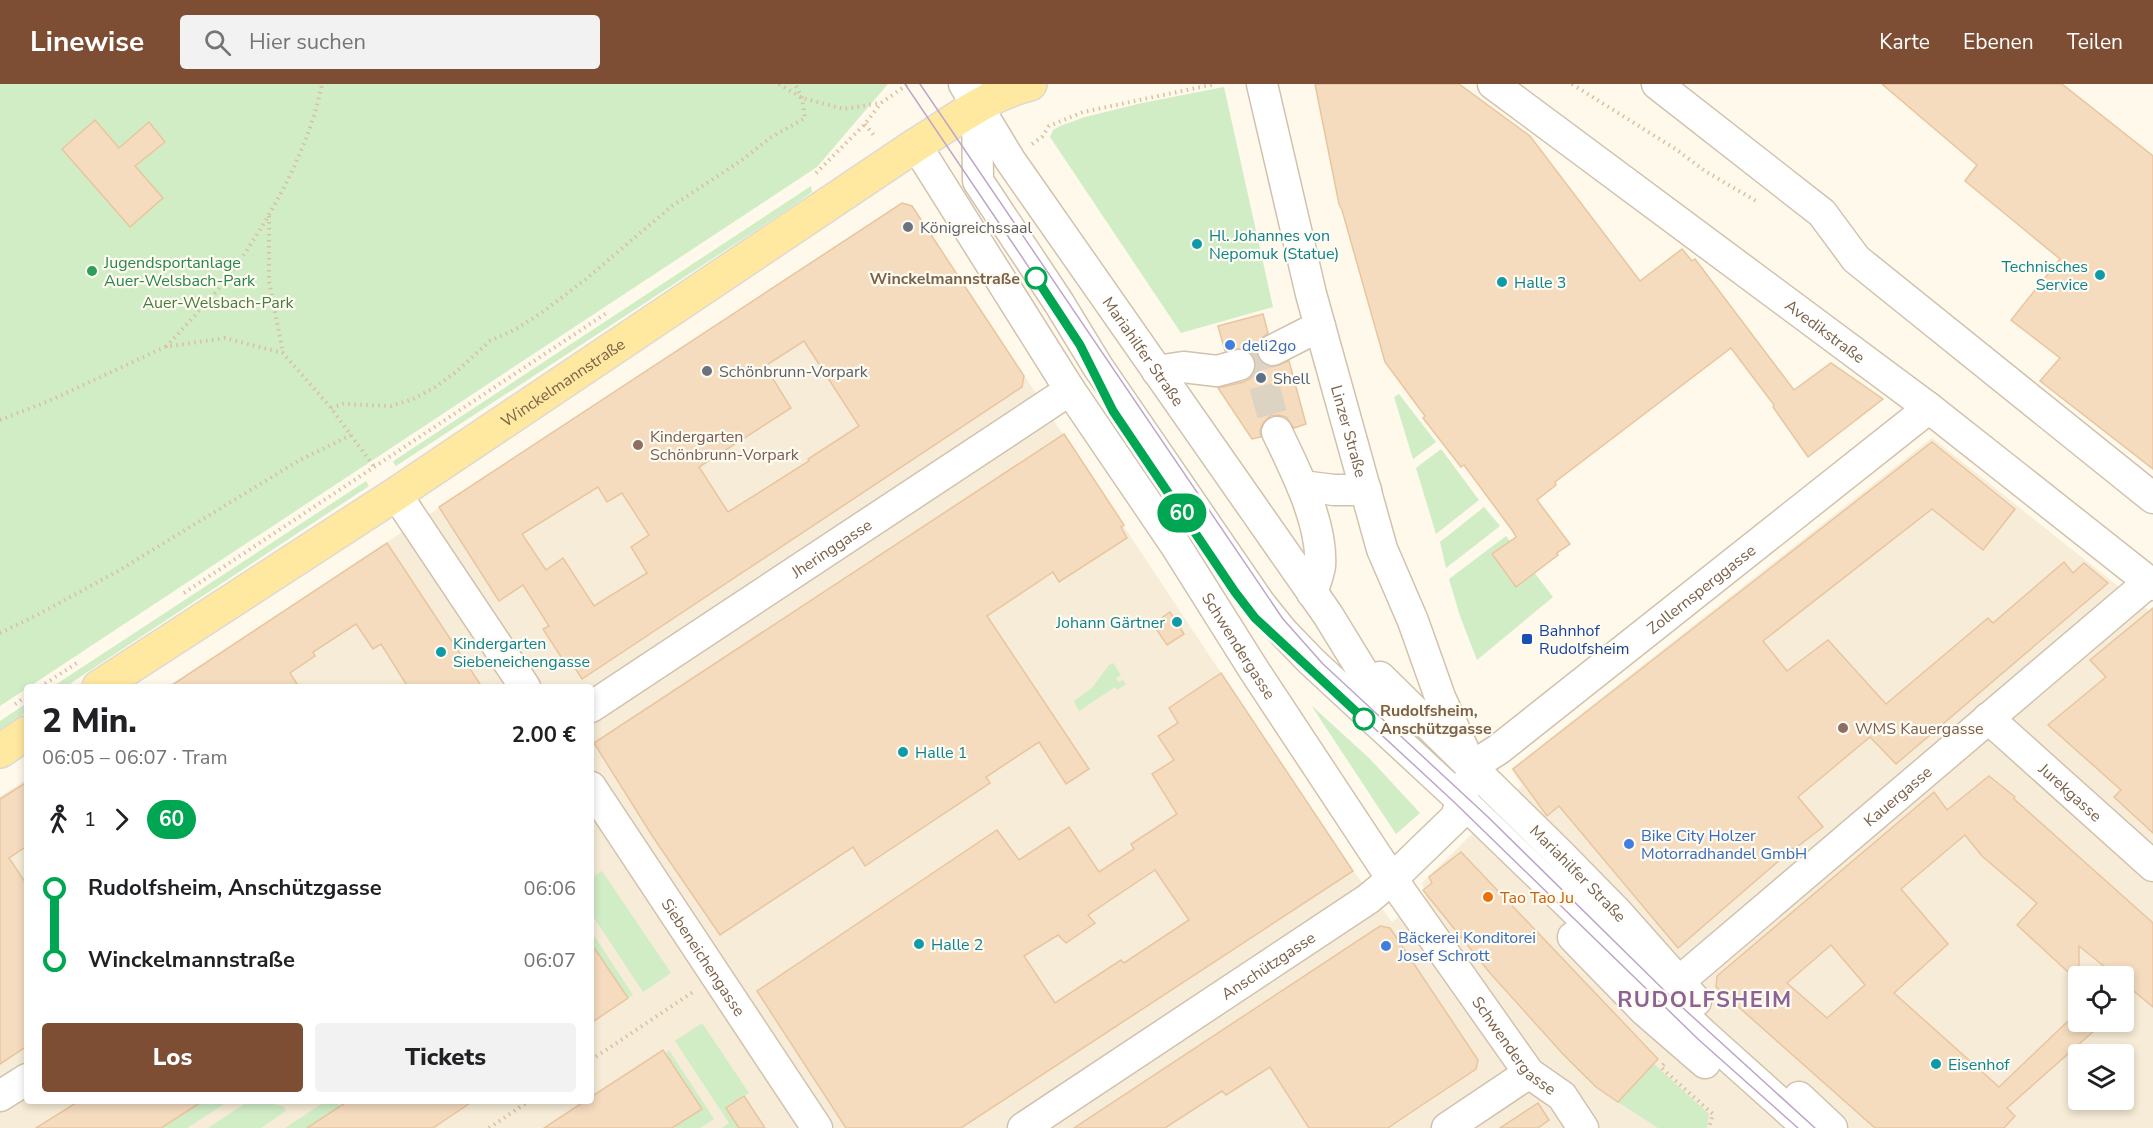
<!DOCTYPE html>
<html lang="de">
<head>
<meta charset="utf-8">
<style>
	:root { --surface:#fff; --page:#f2f2f2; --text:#202124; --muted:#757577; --accent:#7d4d34 }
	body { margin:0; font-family:"Nunito Sans",sans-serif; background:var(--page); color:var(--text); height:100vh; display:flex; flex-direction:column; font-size:22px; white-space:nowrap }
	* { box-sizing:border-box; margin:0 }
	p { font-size:20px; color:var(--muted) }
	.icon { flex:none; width:33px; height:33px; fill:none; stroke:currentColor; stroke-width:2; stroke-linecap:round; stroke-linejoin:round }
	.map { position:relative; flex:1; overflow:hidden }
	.drawer { position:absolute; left:24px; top:600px; width:570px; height:420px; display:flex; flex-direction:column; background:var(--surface); border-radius:6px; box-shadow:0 3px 9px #0003 }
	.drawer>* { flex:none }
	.badge { padding:0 12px; border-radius:20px; font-size:21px; line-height:39px }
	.controls { position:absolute; left:2068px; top:882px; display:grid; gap:12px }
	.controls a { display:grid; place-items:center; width:66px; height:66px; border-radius:6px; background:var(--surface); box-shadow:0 3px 9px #0003; font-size:30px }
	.map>.badge { position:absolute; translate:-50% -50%; box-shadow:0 0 0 3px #fff }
	.legs { display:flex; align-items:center; gap:9px; height:66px; padding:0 18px; font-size:20px }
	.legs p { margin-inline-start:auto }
	.summary { display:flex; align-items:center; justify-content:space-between; height:102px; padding:0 18px }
	h1 { font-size:33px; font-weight:800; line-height:45px }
	.button { display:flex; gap:12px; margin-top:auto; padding:12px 18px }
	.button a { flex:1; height:69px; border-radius:6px; background:var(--accent); color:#fff; font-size:24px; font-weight:800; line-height:69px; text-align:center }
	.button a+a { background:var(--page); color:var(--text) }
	ul { padding:0 18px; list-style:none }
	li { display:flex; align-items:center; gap:21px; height:72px; font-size:22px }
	li i { display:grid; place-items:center; width:9px; height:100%; margin:0 8px; background:currentColor }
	li i::after { content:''; width:15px; height:15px; margin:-8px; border:4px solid; border-radius:50%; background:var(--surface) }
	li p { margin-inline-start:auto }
	li:first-child i { background:linear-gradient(#0000 50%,currentColor 0) }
	li:last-child i { background:linear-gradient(currentColor 50%,#0000 0) }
	header { display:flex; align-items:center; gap:36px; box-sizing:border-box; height:84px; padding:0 30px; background:var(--accent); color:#fff }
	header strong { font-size:28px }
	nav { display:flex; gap:33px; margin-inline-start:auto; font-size:21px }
	.search { width:420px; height:54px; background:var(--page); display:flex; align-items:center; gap:15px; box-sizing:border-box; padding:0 21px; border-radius:6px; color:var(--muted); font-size:22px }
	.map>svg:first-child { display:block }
</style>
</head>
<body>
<header>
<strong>Linewise</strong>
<div class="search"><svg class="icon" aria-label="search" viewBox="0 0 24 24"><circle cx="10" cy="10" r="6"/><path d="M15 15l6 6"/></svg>Hier suchen</div>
<nav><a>Karte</a><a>Ebenen</a><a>Teilen</a></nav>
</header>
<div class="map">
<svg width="2153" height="1044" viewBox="0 0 2153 1044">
	<rect width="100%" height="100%" fill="#fef9ea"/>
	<path fill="#f6ecd7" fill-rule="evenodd" d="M 902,119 L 912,122 L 1291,695 L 1351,784 L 1392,838 L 1426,813 L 1422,799 L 1522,701 L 1511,685 L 1932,354 L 2153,530 L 2153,1044 L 0,1044 L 0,713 L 27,695 L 27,1017 L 591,1017 L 591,603 L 167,603 ZM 2079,892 L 2124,892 L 2124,938 L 2079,938 ZM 2079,970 L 2124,970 L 2124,1016 L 2079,1016 Z"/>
	<g fill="#d1edc6">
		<path d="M 0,0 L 888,0 L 817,83 L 0,622 Z"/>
		<path d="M 1224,3 L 1273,223 L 1181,249 L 1050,53 L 1053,46 L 1060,42 L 1085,33 L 1142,19 Z"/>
		<path d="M 811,102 L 812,108 L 790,124 L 396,382 L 393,378 L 395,376 Z"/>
		<path d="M 1399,310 L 1436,358 L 1413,375 L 1394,313 Z"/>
		<path d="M 1441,365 L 1479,416 L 1436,450 L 1416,384 Z"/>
		<path d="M 366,397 L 369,402 L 65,603 L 52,603 Z"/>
		<path d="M 1484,423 L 1500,442 L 1446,484 L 1440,458 Z"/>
		<path d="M 1506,452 L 1553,513 L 1477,576 L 1460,532 L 1449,495 Z"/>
		<path d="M 1113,579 L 1121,591 L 1116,594 L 1118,598 L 1123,596 L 1126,600 L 1117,606 L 1115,603 L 1079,627 L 1074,617 L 1092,604 L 1109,581 Z"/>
		<path d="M 27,619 L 27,628 L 0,646 L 0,637 Z"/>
		<path d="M 1311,621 L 1370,675 L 1420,729 L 1396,750 Z"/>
		<path d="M 602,787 L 671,889 L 643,908 L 591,829 L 591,794 Z"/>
		<path d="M 591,847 L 633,911 L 628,914 L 591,859 Z"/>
		<path d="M 702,939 L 749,1009 L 726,1024 L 739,1044 L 722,1044 L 729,1039 L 675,957 Z"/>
		<path d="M 669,966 L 714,1035 L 700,1044 L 672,1044 L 701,1025 L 666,970 Z"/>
		<path d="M 1654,980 L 1709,1030 L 1707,1044 L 1658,1044 L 1618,1018 Z"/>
		<path d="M 203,1017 L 229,1017 L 187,1044 L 161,1044 Z"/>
		<path d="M 249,1017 L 273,1017 L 275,1021 L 283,1022 L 286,1027 L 261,1044 L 208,1044 Z"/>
		<path d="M 326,1017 L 336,1017 L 340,1023 L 307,1044 L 285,1044 Z"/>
	</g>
	<g fill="#f5dcbf" stroke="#e9c59e" stroke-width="1.5" fill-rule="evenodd">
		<path d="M 1315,0 L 1459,0 L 1530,52 L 1640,197 L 1682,165 L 1692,177 L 1695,175 L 1794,306 L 1831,279 L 1883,315 L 1808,373 L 1773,323 L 1774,321 L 1731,264 L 1555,398 L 1556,401 L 1537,416 L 1570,460 L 1557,469 L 1558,471 L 1516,503 L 1492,470 L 1516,453 L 1512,446 L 1464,381 L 1461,383 L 1423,334 L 1425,332 L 1385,278 L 1342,126 L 1339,120 Z"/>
		<path d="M 1882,0 L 2062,0 L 2153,72 L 2153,385 L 2040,297 L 2060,274 L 2011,236 L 2060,175 L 1965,97 L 1977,81 Z"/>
		<path d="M 95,36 L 119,64 L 149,38 L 165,58 L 135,82 L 163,114 L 130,143 L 62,65 Z"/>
		<path d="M 902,119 L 912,122 L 1024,292 L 1022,303 L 582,595 L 570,576 L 565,579 L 543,545 L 549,542 L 523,501 L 499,517 L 439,423 ZM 804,257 L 859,342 L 808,375 L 809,377 L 728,428 L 699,383 L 791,324 L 765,282 ZM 598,403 L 607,418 L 622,409 L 649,451 L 631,463 L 647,489 L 594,522 L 563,474 L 546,486 L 522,450 Z"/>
		<path d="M 1263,230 L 1268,249 L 1258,257 L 1256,265 L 1257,273 L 1263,280 L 1272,283 L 1289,277 L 1306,340 L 1294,344 L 1286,333 L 1279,331 L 1270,332 L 1263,339 L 1260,346 L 1261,353 L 1252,355 L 1218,304 L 1244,298 L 1251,294 L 1256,285 L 1255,276 L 1252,269 L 1244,265 L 1225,267 L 1218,242 Z"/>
		<path d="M 1064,350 L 1124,441 L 1121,443 L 1127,454 L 1059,498 L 1053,488 L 987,532 L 1089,685 L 1066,700 L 1039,658 L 986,693 L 990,699 L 865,782 L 853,763 L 720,851 L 653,753 L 594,659 Z"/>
		<path d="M 1932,358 L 2015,425 L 1983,466 L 1932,425 L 1763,557 L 1787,587 L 1828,556 L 1886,620 L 1988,534 L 1993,539 L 2064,478 L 2073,489 L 2084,479 L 2108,499 L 1896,680 L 1870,653 L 1798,713 L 1823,743 L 1797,763 L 1796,762 L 1678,864 L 1559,722 L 1547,732 L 1513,685 Z"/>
		<path d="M 387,459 L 482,603 L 408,603 L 381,560 L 373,565 L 356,540 L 313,568 L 315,572 L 290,589 L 299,603 L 169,603 Z"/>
		<path d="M 2153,524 L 2153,749 L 2114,713 L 2121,706 L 2048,641 L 2106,593 L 2090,576 Z"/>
		<path d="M 1170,528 L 1184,550 L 1167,561 L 1153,540 Z"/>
		<path d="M 1221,589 L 1353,787 L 961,1044 L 846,1044 L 757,907 L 997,746 L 1019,776 L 1069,743 L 1099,788 L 1134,765 L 1131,760 L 1177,730 L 1152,690 L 1174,676 L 1158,652 L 1178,639 L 1169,624 ZM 1155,786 L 1189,836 L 1124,879 L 1121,876 L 1055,919 L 1024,872 L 1058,851 L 1066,859 L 1095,839 L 1088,831 Z"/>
		<path d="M 1989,692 L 2015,713 L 2014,715 L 2153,839 L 2153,923 L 2124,899 L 2124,892 L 2116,892 L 2079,862 L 2079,898 L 2017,841 L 2037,819 L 1982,772 L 1965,751 L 1901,805 L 1948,860 L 1894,909 L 1999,1003 L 2067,938 L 2104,938 L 2007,1024 L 2015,1032 L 2004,1044 L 1875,1044 L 1716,903 L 1717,892 L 1934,708 L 1947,726 ZM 1831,861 L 1865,901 L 1827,934 L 1787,899 Z"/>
		<path d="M 27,698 L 27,762 L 9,774 L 27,801 L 27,962 L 0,980 L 0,715 Z"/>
		<path d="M 1461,768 L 1658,975 L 1618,1018 L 1596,1003 L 1562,969 L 1490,889 L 1423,806 L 1432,799 L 1429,793 Z"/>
		<path d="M 1380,842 L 1390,844 L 1478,976 L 1476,985 L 1410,1029 L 1388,1044 L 1309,1044 L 1270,983 L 1226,1011 L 1222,1007 L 1165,1044 L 1074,1044 Z"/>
		<path d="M 591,859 L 628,914 L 591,939 Z"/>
		<path d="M 663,966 L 702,1025 L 672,1044 L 544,1044 L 585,1017 L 591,1017 L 591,1013 Z"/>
		<path d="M 744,1012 L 765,1044 L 739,1044 L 726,1024 Z"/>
		<path d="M 79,1017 L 203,1017 L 161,1044 L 36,1044 Z"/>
		<path d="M 348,1017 L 473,1017 L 433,1044 L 307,1044 Z"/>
		<path d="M 1538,1019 L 1549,1036 L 1538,1044 L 1500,1044 Z"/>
	</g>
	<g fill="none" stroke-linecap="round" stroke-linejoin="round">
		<path stroke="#ddd3c2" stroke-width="30" stroke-dasharray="30 15" stroke-linecap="butt" d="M 1239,281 L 1257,276 L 1277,348"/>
		<defs>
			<g id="minor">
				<path id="s1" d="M 964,0 L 1010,76 L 1328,531 L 1396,642"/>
				<path id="s2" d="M 1262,0 L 1311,210 L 1382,465 L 1413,537 L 1440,613 L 1465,669"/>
				<path id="s3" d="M 1493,0 L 1929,324 L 2153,501"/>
				<path d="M 1657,0 L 1822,129 L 1856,175 L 2153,414"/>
				<path d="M 977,22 L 978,97 L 1059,219 L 1098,283 L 1259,518 L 1283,548 L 1311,577 L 1461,716 L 1702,949 L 1808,1044"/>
				<path id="s4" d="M 916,61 L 1070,306 L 1176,462 L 1254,586 L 1392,795 L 1529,989 L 1562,1012 L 1583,1044"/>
				<path d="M 1273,266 L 1320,242"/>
				<path d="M 1157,287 L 1183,283 L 1217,287 L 1239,281"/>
				<path d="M 1277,348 C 1295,386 1323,439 1320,482 C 1319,490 1315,500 1312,509"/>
				<path d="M 1302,402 L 1334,406 L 1366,406"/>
				<path d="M 396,410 L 525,603"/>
				<path id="s5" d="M 1380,593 L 1562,772 L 1617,828 L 1696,917"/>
				<path id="s6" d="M 591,623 L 1070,306"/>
				<path id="s7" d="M 1988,634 L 2153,782"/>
				<path id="s8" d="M 1471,683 L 1499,665 L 1929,324"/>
				<path id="s9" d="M 591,703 L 817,1044"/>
				<path d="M 1573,853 L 1645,927 L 1705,979"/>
				<path id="s10" d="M 1662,912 L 2149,498"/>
				<path d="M 0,1012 L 27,995"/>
				<path d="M 1799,1013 L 1832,1044"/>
				<path id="s11" d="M 1023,1044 L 1368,815 L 1392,795 L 1456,733 L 1466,700"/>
				<path d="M 1447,1044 L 1529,989"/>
			</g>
			<g id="major">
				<path id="s12" d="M 99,603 L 396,410 L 916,61 C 952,39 988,10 1030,0"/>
				<path d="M 0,667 L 27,649"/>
			</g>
		</defs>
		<use href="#minor" stroke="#d2c2ad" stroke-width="33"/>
		<use href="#major" stroke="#dfd9d4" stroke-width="36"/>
		<g stroke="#dbbfa1" stroke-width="4" stroke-dasharray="1.5 4.5" stroke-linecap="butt">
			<path d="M 779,0 L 802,14 L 844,25 L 880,19"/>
			<path d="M 1572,0 L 1677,66 L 1705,87 L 1756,117"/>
			<path d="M 865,40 L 876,54"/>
			<path d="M 1032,60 L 1042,53 L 1049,42 L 1083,28 L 1215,0"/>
			<path d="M 816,89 L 865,40 L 881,19 L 908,0"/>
			<path d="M 269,132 L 269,197 L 283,269"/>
			<path d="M 166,263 C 190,236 218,209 238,179 C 274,128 310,61 322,0"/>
			<path d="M 331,324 L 343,320 L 391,322 L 413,315 L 434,304 L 456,288 L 490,257 L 516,245 L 544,227 L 586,195 L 672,122 L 742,76 L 770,54 L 805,34 L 802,14 L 795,0"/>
			<path d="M 0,336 L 49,317 L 165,263 L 225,254 L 283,269 L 331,324 L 375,384"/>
			<path d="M 184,509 L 608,228"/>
			<path d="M 0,549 L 41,529 L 118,487 L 298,377 L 351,351"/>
			<path d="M 40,603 L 80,577"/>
			<path d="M 15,620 L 27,612"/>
			<path d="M 591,976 L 693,908"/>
			<path d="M 1664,980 L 1661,983 L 1666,988 L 1713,1030 L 1709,1044"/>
			<path d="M 489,1044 L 529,1017"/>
		</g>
		<use href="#minor" stroke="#fff" stroke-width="30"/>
		<use href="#major" stroke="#ffe89f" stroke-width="33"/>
		<g stroke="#bea5ca" stroke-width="1.5">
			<path d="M 905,0 L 1074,250 L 1106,316 L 1121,340 L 1235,508 L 1255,534 L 1453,717 L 1699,956 L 1798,1044"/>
			<path d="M 920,0 L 1283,535 L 1323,580 L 1488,733 L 1672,914 L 1815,1044"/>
		</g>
	</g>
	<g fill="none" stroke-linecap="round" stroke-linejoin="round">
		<defs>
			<path id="line-1" d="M 1036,194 L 1080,261 L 1113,327 L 1235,508 L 1255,534 L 1364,635"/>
		</defs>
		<use href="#line-1" stroke="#fff" stroke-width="14"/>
		<use href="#line-1" stroke="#00a651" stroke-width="9"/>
	</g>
	<g fill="#6b7280" stroke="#fffbf1" stroke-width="2">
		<circle cx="908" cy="143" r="6"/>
		<circle cx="707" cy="287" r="6"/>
	</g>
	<g fill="#0f9aa8" stroke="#fffbf1" stroke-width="2">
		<circle cx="1197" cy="160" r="6"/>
		<circle cx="2100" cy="191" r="6"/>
		<circle cx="1502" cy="198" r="6"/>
		<circle cx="1177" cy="538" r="6"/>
		<circle cx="441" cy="568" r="6"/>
		<circle cx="903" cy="668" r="6"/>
		<circle cx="919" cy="860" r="6"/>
		<circle cx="1936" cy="980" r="6"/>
	</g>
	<circle fill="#2e9e5b" stroke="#fffbf1" stroke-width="2" cx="92" cy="187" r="6"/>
	<g fill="#fff" stroke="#00a651" stroke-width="3">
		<circle cx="1036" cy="194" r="10"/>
		<circle cx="1364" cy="635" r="10"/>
	</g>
	<g fill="#3f7fe0" stroke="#fffbf1" stroke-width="2">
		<circle cx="1230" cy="261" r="6"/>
		<circle cx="1629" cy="760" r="6"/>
		<circle cx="1386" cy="862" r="6"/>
	</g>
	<circle fill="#5c6f8a" stroke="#fffbf1" stroke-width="2" cx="1261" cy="294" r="6"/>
	<g fill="#8d6e63" stroke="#fffbf1" stroke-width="2">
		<circle cx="638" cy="361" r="6"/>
		<circle cx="1843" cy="644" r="6"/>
	</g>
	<rect fill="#1a4fb4" stroke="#fffbf1" stroke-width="2" x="1521" y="549" width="12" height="12" rx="3"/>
	<circle fill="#e8710a" stroke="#fffbf1" stroke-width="2" cx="1488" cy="813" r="6"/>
	<g text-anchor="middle" stroke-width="4.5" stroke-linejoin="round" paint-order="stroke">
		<g font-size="16" fill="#5b616d" stroke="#fffbf1" text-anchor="start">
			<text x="920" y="149">Königreichssaal</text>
			<text x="719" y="293">Schönbrunn-Vorpark</text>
		</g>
		<g font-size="16" fill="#0d838f" stroke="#fffbf1" text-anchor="start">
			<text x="1209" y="157">Hl. Johannes von<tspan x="1209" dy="18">Nepomuk (Statue)</tspan></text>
			<text x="2088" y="188" text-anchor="end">Technisches<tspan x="2088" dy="18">Service</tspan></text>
			<text x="1514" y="204">Halle 3</text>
			<text x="1165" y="544" text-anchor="end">Johann Gärtner</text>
			<text x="453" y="565">Kindergarten<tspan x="453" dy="18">Siebeneichengasse</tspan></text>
			<text x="915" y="674">Halle 1</text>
			<text x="931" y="866">Halle 2</text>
			<text x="1948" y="986">Eisenhof</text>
		</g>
		<g font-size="16" fill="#27864d" stroke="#fffbf1" text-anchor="start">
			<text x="104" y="184">Jugendsportanlage<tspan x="104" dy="18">Auer-Welsbach-Park</tspan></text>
		</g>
		<g font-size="16" font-weight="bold" fill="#7b624a" stroke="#fffbf1" text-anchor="end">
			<text x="1020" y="200">Winckelmannstraße</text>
			<text x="1380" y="632" text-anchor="start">Rudolfsheim,<tspan x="1380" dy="18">Anschützgasse</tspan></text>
		</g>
		<g font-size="16" fill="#487b3e" stroke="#fffbf1">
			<text x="218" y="224">Auer-Welsbach-Park</text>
		</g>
		<g font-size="16" fill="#7b624a" stroke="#fffbf1">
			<text dy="6" stroke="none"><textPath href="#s3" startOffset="414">Avedikstraße</textPath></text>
			<text dy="6" stroke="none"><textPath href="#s1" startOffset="322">Mariahilfer Straße</textPath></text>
			<text dy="6" stroke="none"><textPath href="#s12" startOffset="555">Winckelmannstraße</textPath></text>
			<text dy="6" stroke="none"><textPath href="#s2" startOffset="358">Linzer Straße</textPath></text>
			<text dy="6" stroke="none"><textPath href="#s6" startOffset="288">Jheringgasse</textPath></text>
			<text dy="6" stroke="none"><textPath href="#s8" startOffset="291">Zollernsperggasse</textPath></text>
			<text dy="6" stroke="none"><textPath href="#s4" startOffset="596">Schwendergasse</textPath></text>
			<text dy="6" stroke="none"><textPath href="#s7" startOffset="111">Jurekgasse</textPath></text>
			<text dy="6" stroke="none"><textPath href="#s10" startOffset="309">Kauergasse</textPath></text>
			<text dy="6" stroke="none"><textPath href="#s5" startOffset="279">Mariahilfer Straße</textPath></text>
			<text dy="6" stroke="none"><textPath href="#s9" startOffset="204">Siebeneichengasse</textPath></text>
			<text dy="6" stroke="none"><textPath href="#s11" startOffset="294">Anschützgasse</textPath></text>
			<text dy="6" stroke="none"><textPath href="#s4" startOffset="1082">Schwendergasse</textPath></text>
		</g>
		<g font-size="16" fill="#366cbe" stroke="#fffbf1" text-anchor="start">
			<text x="1242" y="267">deli2go</text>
			<text x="1641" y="757">Bike City Holzer<tspan x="1641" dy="18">Motorradhandel GmbH</tspan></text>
			<text x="1398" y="859">Bäckerei Konditorei<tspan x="1398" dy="18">Josef Schrott</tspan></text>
		</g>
		<g font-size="16" fill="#4e5e75" stroke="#fffbf1" text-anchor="start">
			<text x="1273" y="300">Shell</text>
		</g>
		<g font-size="16" fill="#785e54" stroke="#fffbf1" text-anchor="start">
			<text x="650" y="358">Kindergarten<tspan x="650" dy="18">Schönbrunn-Vorpark</tspan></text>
			<text x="1855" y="650">WMS Kauergasse</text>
		</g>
		<g font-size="16" fill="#164399" stroke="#fffbf1" text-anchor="start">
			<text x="1539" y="552">Bahnhof<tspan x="1539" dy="18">Rudolfsheim</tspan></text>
		</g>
		<g font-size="16" fill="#c56008" stroke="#fffbf1" text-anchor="start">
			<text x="1500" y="819">Tao Tao Ju</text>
		</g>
		<g font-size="22" font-weight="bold" letter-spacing="1.5" fill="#8c6397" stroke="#fffbf1">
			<text x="1705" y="923">RUDOLFSHEIM</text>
		</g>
	</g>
</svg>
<div class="controls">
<a><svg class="icon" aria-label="locate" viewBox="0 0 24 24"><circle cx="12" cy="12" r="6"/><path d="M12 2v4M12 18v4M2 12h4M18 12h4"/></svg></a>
<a><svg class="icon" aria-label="layers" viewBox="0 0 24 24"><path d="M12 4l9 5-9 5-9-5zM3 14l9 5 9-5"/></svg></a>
</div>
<b class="badge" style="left:1182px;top:429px;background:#00a651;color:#fff">60</b>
<section class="drawer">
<div class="summary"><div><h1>2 Min.</h1><p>06:05 – 06:07 · Tram</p></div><b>2.00 €</b></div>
<div class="legs"><svg class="icon" aria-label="walk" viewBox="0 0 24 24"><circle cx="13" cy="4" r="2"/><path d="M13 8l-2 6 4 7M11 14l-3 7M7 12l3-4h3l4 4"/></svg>1<svg class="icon" aria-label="forward" viewBox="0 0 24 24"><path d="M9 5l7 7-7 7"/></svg><b class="badge" style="background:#00a651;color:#fff">60</b></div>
<ul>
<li><i style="color:#00a651"></i><b>Rudolfsheim, Anschützgasse</b><p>06:06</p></li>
<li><i style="color:#00a651"></i><b>Winckelmannstraße</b><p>06:07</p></li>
</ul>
<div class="button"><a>Los</a><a>Tickets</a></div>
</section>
</div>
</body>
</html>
